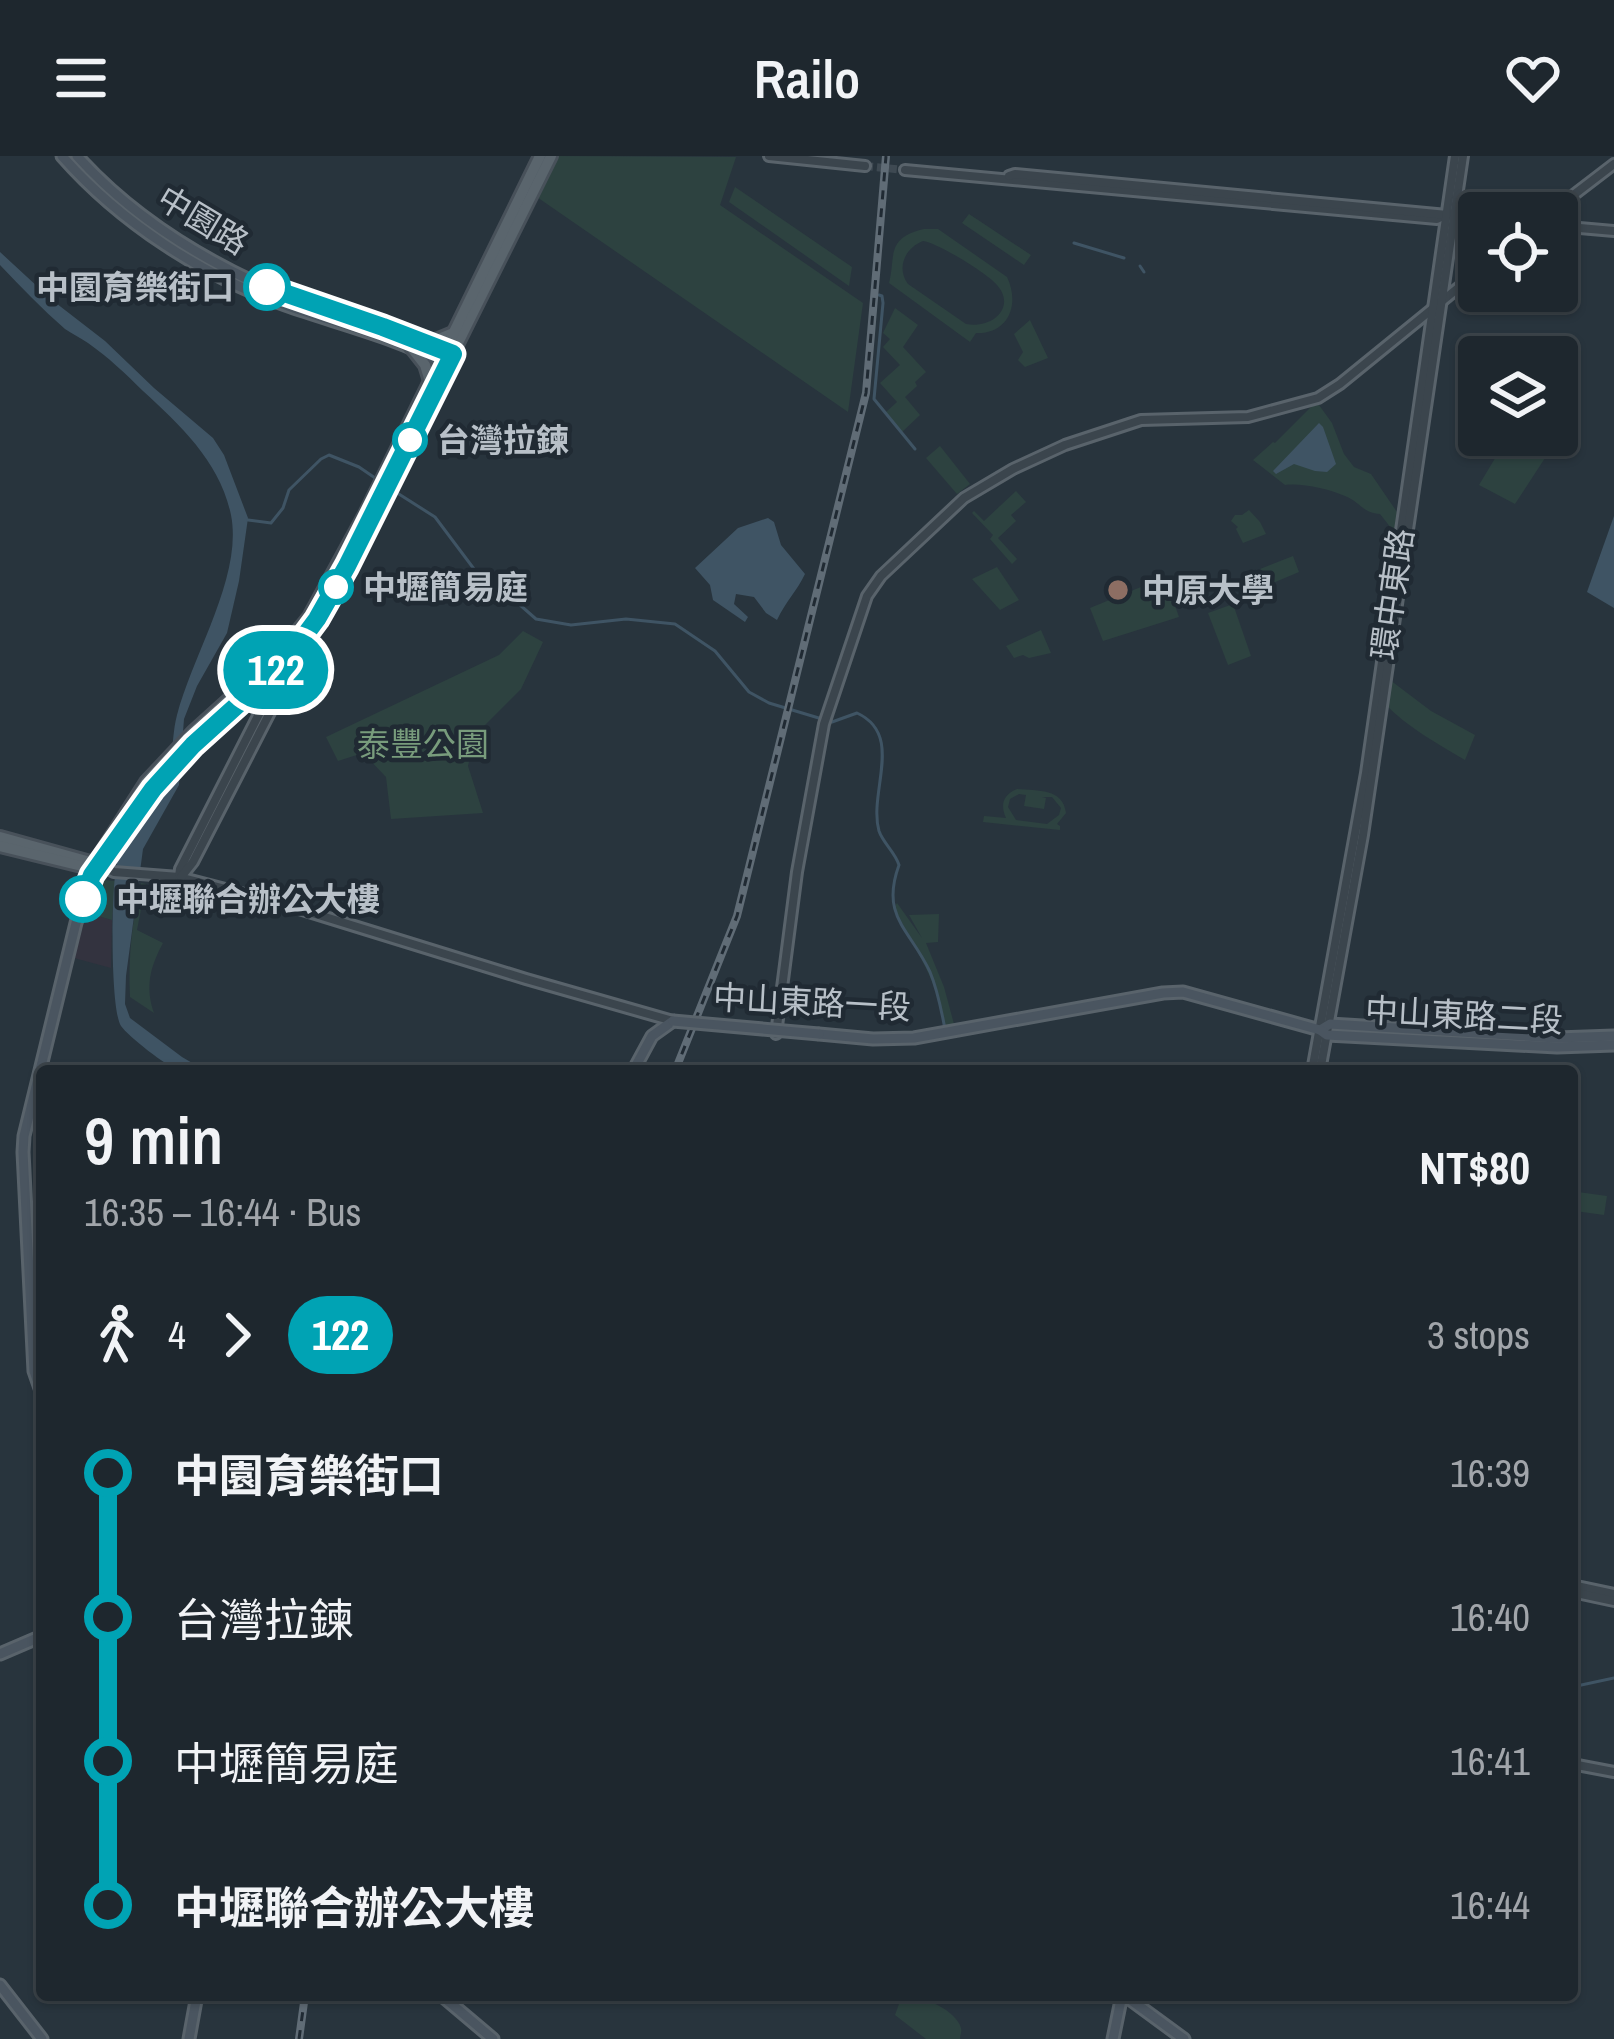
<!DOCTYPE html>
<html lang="en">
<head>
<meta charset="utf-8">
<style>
	:root { --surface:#1e272e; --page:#2b333a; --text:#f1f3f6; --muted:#a1a5aa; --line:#3c444a }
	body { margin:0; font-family:"Archivo Narrow","Noto Sans TC",sans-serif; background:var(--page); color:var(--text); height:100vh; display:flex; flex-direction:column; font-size:45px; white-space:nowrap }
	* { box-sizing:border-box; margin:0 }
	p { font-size:39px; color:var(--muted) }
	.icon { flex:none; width:66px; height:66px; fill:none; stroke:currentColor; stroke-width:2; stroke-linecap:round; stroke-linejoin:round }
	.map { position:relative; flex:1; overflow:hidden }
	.drawer { position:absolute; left:36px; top:909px; width:1542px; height:936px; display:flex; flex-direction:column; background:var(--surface); border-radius:12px; box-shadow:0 3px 9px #0004,0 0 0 3px var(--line) }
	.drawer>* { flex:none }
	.badge { padding:0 24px; border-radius:39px; font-size:42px; line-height:78px }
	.buttons { position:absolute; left:1458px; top:36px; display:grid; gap:24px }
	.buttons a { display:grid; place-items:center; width:120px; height:120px; border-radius:12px; background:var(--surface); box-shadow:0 3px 9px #0004,0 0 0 3px var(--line); font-size:60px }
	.map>.badge { position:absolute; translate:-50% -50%; box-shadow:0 0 0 6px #fff }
	.legs { display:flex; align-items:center; gap:18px; height:132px; padding:0 48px; font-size:39px }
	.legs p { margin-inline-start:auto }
	.summary { display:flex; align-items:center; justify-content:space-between; height:204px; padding:0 48px }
	h1 { font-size:66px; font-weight:600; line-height:90px }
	ul { padding:0 48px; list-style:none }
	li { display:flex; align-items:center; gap:42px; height:144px; font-size:45px }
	li i { display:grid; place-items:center; width:18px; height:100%; margin:0 15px; background:currentColor }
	li i::after { content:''; width:30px; height:30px; margin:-15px; border:9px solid; border-radius:50%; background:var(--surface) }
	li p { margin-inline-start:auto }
	li:first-child i { background:linear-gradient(#0000 50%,currentColor 0) }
	li:last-child i { background:linear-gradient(currentColor 50%,#0000 0) }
	header { display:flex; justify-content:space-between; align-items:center; height:156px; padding:0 48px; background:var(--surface); font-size:54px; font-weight:600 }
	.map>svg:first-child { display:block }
</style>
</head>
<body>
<header><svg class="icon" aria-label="menu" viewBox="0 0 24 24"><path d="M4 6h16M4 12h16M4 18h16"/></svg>Railo<svg class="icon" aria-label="heart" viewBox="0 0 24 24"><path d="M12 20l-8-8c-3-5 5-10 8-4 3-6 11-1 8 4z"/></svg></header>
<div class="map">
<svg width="1614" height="1883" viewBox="0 0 1614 1883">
	<rect width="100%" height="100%" fill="#28343d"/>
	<path fill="#33333f" d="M 87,757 L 112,764 L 111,812 L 74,802 Z"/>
	<g fill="#2d4240" fill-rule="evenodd">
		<path d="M 554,0 L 736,1 L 720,49 L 863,147 L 848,256 L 534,39 Z"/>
		<path d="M 735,31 L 852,111 L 849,130 L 729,46 Z"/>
		<path d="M 969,58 L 1031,99 L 1024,109 L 962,67 Z"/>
		<path d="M 924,73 L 938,73 L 1007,121 C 1020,148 1009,178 976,177 L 970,186 L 889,127 C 896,101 885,82 924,73 ZM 923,85 C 938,87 987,117 997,129 C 1017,152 991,173 966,168 L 908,128 C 896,112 905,92 923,85 Z"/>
		<path d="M 895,152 L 918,169 L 903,191 L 926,216 L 915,226 L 917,230 L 905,241 L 920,259 L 902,276 L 885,257 L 897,246 L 880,227 L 900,209 L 883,191 L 890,183 L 883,177 Z"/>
		<path d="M 1030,164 L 1048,202 L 1025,211 L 1018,204 L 1023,196 L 1014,178 Z"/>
		<path d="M 1319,249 L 1332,267 L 1344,298 L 1354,311 L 1371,318 L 1397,356 L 1395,372 L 1391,372 L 1380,358 C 1363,357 1360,346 1345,340 C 1328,333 1303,327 1285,329 L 1253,304 L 1273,286 L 1275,287 L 1312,250 Z"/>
		<path d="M 1557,277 L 1560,279 L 1515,348 L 1479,329 L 1509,279 L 1557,279 Z"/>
		<path d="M 940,290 L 970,328 L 957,338 L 926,302 Z"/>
		<path d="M 1016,335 L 1026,346 L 1011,359 L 1016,365 L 998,382 L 1017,403 L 1012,408 L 990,383 L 993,379 L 972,357 L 974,355 L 984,365 Z"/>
		<path d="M 1249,354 L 1260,366 L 1266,378 L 1243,387 L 1236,373 L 1238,371 L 1231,365 L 1235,359 L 1242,359 Z"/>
		<path d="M 1293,400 L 1299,416 L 1254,435 L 1265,417 L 1260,413 Z"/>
		<path d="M 997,411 L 1019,444 L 1000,454 L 972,423 Z"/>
		<path d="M 1165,421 L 1179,461 L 1103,485 L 1090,452 Z"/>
		<path d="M 1233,448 L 1251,500 L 1228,509 L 1208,457 Z"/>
		<path d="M 1041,474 L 1051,497 L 1029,502 L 1023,499 L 1014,502 L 1006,490 Z"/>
		<path d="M 523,475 L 543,486 L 521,533 L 475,579 L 468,610 L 483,657 L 391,663 L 386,621 L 363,597 L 338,605 L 326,581 L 499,499 Z"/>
		<path d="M 1390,524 L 1431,555 L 1475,579 L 1465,604 C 1438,588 1407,571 1385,548 Z"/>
		<path d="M 1017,633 C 1038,635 1063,632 1066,657 L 1057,668 L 1060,670 L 1060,674 L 983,666 L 984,660 L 1006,662 C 1000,648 1003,639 1017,633 ZM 1019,638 L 1026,639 L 1024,650 L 1044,653 L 1046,642 L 1042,641 L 1052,641 L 1061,652 L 1059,659 L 1047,668 L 1016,664 L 1008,651 L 1010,643 Z"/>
		<path d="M 105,724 L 115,725 L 112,764 L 87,757 L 100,726 Z"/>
		<path d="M 141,727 L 146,728 L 137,774 L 163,787 C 150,811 145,831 154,857 L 130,841 C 128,802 132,765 141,727 Z"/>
		<path d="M 897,747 L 922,782 L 909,759 L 939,758 L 938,786 L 926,787 L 944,831 L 954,868 L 944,870 C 937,821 915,795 894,752 Z"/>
		<path d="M 1578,1036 L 1607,1040 L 1604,1059 L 1575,1055 Z"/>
		<path d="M 906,1839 C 922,1839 957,1855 961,1872 C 962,1876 960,1879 960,1883 L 926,1883 L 895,1859 L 900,1845 Z"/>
	</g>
	<g fill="#3f5464">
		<path d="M 0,96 L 52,144 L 105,185 L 154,232 L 213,282 L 224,299 L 248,362 L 239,425 L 227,477 L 197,530 L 184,563 L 179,629 L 143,693 L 126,820 L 125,848 L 130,862 L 182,901 L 206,915 C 198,915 186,917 179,914 C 167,911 128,880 121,870 C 110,853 111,729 117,707 C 125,677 151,657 164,630 C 174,610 171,581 177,559 C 193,498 243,420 231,359 C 220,306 181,270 143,235 C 126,218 108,201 88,187 C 81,182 72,178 65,173 C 42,153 21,131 0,109 Z"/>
		<path d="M 1319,267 L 1323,271 L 1336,308 L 1327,316 L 1315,315 L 1294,308 L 1276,318 L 1273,315 Z"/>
		<path d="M 1614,360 L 1614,452 L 1587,436 Z"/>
		<path d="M 768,362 L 774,366 L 781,389 L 805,418 C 797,435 786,445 777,464 L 766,457 L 754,441 L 736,438 L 734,448 L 748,461 L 745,466 L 713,444 L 710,429 L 695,412 L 738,372 Z"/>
	</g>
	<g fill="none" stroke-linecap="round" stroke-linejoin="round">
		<g stroke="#3f5464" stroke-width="3">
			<path d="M 1074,87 L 1124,102"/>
			<path d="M 1140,110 L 1144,116"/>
			<path d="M 879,139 L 882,140 L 883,147 L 874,243 L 915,293"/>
			<path d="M 391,333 L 435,361 L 477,417 L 503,434 L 536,463 L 571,469 L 626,463 L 675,468 L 715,495 L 749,536 L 769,547 L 832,566 L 857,557 C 905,579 868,636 879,675 C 883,687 895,696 899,709 C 880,761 910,773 930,816 C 938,835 941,853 945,873"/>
			<path d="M 248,364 L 271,367 L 283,352 L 289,334 L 321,303 L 329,299 L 359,311 L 378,324"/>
			<path d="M 1572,1531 L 1614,1522"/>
		</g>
		<path stroke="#3e4952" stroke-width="8" stroke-dasharray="8 4" stroke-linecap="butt" d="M 865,10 L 905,14"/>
		<defs>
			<g id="tertiary">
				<path d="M 769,0 L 865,10"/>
				<path d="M 905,14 L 1437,63 L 1445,59"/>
				<path d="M 1009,20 L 1015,18 L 1479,62"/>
				<path d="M 1550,57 L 1614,8"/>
				<path d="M 1557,70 L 1614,75"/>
				<path d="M 101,709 L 114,716 L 179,721 L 283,748 L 526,823 L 673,865"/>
				<path d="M 179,721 L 180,713 L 285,507"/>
				<path d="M 181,721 L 193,706 L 312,475"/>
				<path d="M 776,878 L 797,716 L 824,568 L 867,440 L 881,420 L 964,342 L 1013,313 L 1065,289 L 1141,264 L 1248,261 L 1318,242 L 1340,228 L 1479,115"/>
				<path d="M 1312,915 L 1366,617 L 1455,0"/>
				<path d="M 1320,915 L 1363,679 L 1463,0"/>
				<path d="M 1572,1429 L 1614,1438"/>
				<path d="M 1572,1436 L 1614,1445"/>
				<path d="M 1572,1608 L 1614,1616"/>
			</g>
			<g id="secondary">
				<path d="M 62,0 C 120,66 203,120 285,149 C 339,168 392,180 443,207"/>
				<path d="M 77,0 C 132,61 207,107 283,139 C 337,161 395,173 449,196"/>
				<path d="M 1320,874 L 1330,868 L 1557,882 L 1614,880"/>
				<path d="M 819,878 L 873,883 L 914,882 L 1163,837 L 1183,836 L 1320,874 L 1327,879 L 1557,891 L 1614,889"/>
				<path d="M 633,915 L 652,880 L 673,865"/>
				<path d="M 42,1238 L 34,1215 L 23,996 L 24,980 L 76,767 L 92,720 L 98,714"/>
				<path d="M 0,1498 L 42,1480"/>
				<path d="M 0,1829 L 42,1883"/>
				<path d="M 441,1839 L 493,1883"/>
				<path d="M 1124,1839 L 1184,1883"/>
				<path d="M 189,1883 L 197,1839"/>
				<path d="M 1113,1883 L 1122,1839"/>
			</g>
			<g id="primary">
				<path d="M 419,185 L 436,184 L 453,177"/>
				<path d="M 410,190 L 425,209 L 429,222"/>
				<path d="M 0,681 L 101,709"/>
				<path d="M 0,690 L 98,714 L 153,633 L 193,589 L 285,506 L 317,462 L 338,428 L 551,0"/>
				<path d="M 95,706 L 146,626 L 193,576 L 278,499 L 309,461 L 365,358 L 540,0"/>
			</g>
		</defs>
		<use href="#tertiary" stroke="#59636b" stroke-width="14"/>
		<use href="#secondary" stroke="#59636b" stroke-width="15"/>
		<use href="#primary" stroke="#48515a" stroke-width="16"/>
		<use href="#tertiary" stroke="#3b454d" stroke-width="8"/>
		<use href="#secondary" stroke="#4a5560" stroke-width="9"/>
		<use href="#primary" stroke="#5a656d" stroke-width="10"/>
		<defs>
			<g id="rail">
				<path d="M 675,915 L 737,760 L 866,237 L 886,0"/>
				<path d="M 299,1883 L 305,1839"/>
			</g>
		</defs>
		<use href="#rail" stroke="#606c76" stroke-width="8"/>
		<use href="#rail" stroke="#202a33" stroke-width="3" stroke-dasharray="9" stroke-linecap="butt"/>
		<defs>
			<path id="secondary-bridge" d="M 673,865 L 819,878"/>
		</defs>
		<use href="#secondary-bridge" stroke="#59636b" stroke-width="15" stroke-linecap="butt"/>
		<use href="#secondary-bridge" stroke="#4a5560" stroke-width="9"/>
	</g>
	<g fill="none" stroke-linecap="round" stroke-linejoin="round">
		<defs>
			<path id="line-1" d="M 83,743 L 92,719 L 153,633 L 193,589 L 285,506 L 317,463 L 347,410 L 453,198 L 383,171 L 267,131"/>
		</defs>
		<use href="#line-1" stroke="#fff" stroke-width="27"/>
		<use href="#line-1" stroke="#00a3b4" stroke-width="18"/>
	</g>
	<g fill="#fff" stroke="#00a3b4" stroke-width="6">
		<circle cx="267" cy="131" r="21"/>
		<circle cx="410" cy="284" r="15"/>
		<circle cx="336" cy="431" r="15"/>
		<circle cx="83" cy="743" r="21"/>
	</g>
	<circle fill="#8d6e63" stroke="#202a33" stroke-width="4.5" cx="1118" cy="434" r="12"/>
	<g text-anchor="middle" stroke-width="9" stroke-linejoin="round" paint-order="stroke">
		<g font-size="33" fill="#b8c0c8" stroke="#202a33">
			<text transform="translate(203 64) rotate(31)" y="12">中園路</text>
			<text transform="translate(1392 438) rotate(-82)" y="12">環中東路</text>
			<text transform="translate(812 846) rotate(3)" y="12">中山東路一段</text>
			<text transform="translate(1464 859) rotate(3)" y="12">中山東路二段</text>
		</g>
		<g font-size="33" font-weight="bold" fill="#b8c0c8" stroke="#202a33" text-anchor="start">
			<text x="234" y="143" text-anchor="end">中園育樂街口</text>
			<text x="437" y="296">台灣拉鍊</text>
			<text x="363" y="443">中壢簡易庭</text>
			<text x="116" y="755">中壢聯合辦公大樓</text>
		</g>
		<g font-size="33" font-weight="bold" fill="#b8c0c8" stroke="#202a33" text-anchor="start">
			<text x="1142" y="446">中原大學</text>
		</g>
		<g font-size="33" fill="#789c7c" stroke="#202a33">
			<text x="423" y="600">泰豐公園</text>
		</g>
	</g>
</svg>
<div class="buttons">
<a><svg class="icon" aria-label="locate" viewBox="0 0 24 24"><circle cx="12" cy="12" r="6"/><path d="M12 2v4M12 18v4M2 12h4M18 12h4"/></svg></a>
<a><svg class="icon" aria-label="layers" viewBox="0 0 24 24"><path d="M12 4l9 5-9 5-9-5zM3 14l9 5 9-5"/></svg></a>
</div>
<b class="badge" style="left:276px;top:514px;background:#00a3b4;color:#fff">122</b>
<section class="drawer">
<div class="summary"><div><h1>9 min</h1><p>16:35 – 16:44 · Bus</p></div><b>NT$80</b></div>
<div class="legs"><svg class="icon" aria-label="walk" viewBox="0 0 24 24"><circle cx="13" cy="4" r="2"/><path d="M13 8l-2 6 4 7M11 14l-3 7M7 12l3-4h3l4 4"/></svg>4<svg class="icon" aria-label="forward" viewBox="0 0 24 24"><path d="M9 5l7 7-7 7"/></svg><b class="badge" style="background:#00a3b4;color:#fff">122</b><p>3 stops</p></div>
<ul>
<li><i style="color:#00a3b4"></i><b>中園育樂街口</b><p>16:39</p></li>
<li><i style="color:#00a3b4"></i><span>台灣拉鍊</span><p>16:40</p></li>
<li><i style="color:#00a3b4"></i><span>中壢簡易庭</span><p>16:41</p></li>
<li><i style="color:#00a3b4"></i><b>中壢聯合辦公大樓</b><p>16:44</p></li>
</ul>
</section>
</div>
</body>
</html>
